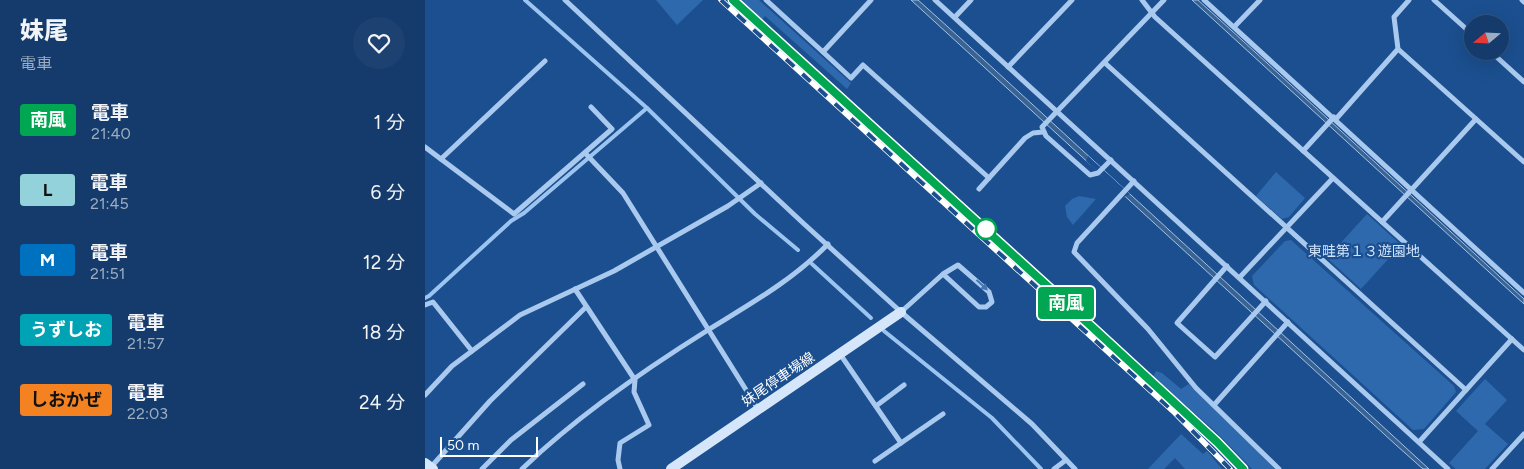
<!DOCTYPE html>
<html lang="ja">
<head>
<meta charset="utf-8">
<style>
	:root { --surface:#143b6b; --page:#1d4271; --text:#f1f3f6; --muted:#9dadc1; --line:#33557e }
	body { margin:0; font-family:Figtree,"Noto Sans JP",sans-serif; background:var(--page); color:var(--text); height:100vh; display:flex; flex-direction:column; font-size:19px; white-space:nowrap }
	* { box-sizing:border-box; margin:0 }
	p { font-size:16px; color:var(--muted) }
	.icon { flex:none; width:28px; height:28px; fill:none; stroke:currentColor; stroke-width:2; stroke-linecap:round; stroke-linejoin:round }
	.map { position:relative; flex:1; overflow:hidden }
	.sheet { display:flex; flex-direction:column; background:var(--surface); width:425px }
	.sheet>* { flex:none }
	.badge { padding:0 10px; border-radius:4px; font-size:18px; line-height:32px }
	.needle { width:32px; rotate:251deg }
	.fabs { position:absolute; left:1039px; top:15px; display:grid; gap:10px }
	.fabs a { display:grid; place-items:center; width:45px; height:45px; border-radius:50%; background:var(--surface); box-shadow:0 5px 20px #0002,0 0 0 1px var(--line); font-size:25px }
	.scale { position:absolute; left:15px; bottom:12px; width:98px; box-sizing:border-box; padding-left:5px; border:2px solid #fff; border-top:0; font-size:14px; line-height:18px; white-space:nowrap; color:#fff; -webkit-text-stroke:4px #1b4f8f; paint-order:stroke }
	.map>.badge { position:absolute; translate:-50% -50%; box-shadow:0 0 0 2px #fff }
	.round { display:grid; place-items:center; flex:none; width:52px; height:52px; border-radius:26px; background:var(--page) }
	.summary { display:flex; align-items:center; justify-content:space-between; height:85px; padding:0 20px }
	h1 { font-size:24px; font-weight:800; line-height:38px }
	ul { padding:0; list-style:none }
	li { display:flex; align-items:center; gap:15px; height:70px; padding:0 20px }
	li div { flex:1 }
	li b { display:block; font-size:19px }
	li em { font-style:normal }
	li .badge { min-width:55px; font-weight:700; text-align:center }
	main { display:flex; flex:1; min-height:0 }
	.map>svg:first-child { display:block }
</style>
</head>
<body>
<main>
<section class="sheet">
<div class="summary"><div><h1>妹尾</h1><p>電車</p></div><a class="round"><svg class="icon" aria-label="heart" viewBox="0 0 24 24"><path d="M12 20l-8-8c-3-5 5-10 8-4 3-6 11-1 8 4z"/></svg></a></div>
<ul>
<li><span class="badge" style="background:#00a651;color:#fff">南風</span><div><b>電車</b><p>21:40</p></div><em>1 分</em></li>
<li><span class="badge" style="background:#93d2da;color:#111">L</span><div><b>電車</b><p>21:45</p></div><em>6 分</em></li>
<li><span class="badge" style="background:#0071be;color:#fff">M</span><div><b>電車</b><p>21:51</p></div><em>12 分</em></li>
<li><span class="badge" style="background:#00a3b4;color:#fff">うずしお</span><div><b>電車</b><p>21:57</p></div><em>18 分</em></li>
<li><span class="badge" style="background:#f58220;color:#111">しおかぜ</span><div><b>電車</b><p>22:03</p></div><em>24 分</em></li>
</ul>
</section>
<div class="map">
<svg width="1099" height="469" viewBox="0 0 1099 469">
	<rect width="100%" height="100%" fill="#1b4f8f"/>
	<g fill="#2e69ad">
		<path d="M 231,0 L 278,0 L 252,25 Z"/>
		<path d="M 314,0 L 334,0 L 426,83 L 422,89 L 340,16 L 336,21 Z"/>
		<path d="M 851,172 L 880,198 L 864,217 L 857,219 L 831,196 Z"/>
		<path d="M 654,196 L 671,199 L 648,225 L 642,217 L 640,206 L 647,199 Z"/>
		<path d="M 942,214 L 976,245 L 936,289 L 902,258 Z"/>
		<path d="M 866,240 L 1029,386 L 1031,392 L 999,429 L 988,430 L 829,285 L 827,276 L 860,241 Z"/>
		<path d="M 731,371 L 737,373 L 756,389 L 764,384 L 850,469 L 827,469 L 792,433 L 728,377 Z"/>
		<path d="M 1060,379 L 1082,400 L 1060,424 L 1083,444 L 1060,469 L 1031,469 L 1024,463 L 1053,431 L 1031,411 Z"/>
		<path d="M 756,434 L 778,454 L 782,451 L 797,469 L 760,469 L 750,458 L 739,469 L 723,469 Z"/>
	</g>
	<g fill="#3c6290" stroke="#9cc4f0">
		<path d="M 486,0 L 493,0 L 533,36 L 1004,469 L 998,469 L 971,445 Z"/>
		<path d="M 767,0 L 773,0 L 806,30 L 1099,299 L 1099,304 Z"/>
	</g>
	<path fill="#1b4f8f" d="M 663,156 L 705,194 L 699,197 L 661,161 Z"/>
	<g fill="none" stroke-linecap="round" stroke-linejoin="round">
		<g stroke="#9cc4f0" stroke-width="4">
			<path d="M 100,0 L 222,108 L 330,214 L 373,250"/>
			<path d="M 387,264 L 446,318"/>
			<path d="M 0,298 L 4,296 L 86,221 L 99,213 L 222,108"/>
			<path d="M 459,331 L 567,418 L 616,469"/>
		</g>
		<g stroke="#a9c9ee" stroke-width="5">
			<path d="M 140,0 L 378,223 L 476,312 L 607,424 L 650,469"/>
			<path d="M 341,0 L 398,52 L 446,0"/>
			<path d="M 510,0 L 1023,469"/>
			<path d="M 717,0 L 730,17 L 1099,350"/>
			<path d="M 779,0 L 1099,293"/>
			<path d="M 984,0 L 969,17 L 973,49 L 1099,162"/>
			<path d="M 1009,0 L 1048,35"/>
			<path d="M 1097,0 L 1099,2"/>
			<path d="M 530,17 L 546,0"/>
			<path d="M 809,27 L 835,0"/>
			<path d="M 1065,51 L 1099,82"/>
			<path d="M 398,52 L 426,78 L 438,65 L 564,178"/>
			<path d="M 680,63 L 1041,390"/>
			<path d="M 583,67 L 647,0"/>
			<path d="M 911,119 L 973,49"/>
			<path d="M 0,147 L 89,214 L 187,129 L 166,107"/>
			<path d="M 878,151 L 909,117"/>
			<path d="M 160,153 L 198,193 L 333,409"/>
			<path d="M 16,159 L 120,61"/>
			<path d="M 686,160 L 673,173 L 665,175 L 621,136 L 617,127 L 739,0"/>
			<path d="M 709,181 L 652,243 L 649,252 L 723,329 L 771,388 L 854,469"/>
			<path d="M 554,189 L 600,138 L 608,133 L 618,132"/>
			<path d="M 957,222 L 1051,119"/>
			<path d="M 802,266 L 752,323 L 790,357 L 841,301"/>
			<path d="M 815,277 L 908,178"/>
			<path d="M 150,289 L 210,380 L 209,392 L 224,425 L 195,443 L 193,460 L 195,469"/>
			<path d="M 0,305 L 8,302 L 47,351"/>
			<path d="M 476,312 L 518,274 L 533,265 L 564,292 L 567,302 L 561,307 L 554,307 L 518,274"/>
			<path d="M 415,354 L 476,443"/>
			<path d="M 0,395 L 27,366 L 95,315 L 189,271 L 303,206 L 336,183"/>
			<path d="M 789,405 L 863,322"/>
			<path d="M 451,406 L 479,385"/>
			<path d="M 994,442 L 1087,339"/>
			<path d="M 450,461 L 518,414"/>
			<path d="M 6,467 L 65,401 L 161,307"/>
			<path d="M 57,469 L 86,440 L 158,384"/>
			<path d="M 97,469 C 151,417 219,370 283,330 C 325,304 368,280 403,244"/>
			<path d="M 629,469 L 641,460"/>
			<path d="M 1067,469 L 1099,434"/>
		</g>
		<g stroke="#d6e6fa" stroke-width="10">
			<path d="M 0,463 L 8,469"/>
			<path d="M 246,469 L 476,312"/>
		</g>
		<defs>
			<g id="rail">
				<path d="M 296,0 L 750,413 L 805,469"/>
				<path d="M 308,0 L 754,406 L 818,469"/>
			</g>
		</defs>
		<use href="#rail" stroke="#fff" stroke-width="5.5"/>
		<use href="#rail" stroke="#1b4f8f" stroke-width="4" stroke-dasharray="11" stroke-linecap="butt"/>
	</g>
	<defs><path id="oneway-solid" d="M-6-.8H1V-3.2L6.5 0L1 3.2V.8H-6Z" transform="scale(1.25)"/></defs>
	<use fill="#4674ac" href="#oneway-solid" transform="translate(557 285) rotate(43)"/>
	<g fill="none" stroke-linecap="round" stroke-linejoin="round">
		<defs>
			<path id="line" d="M 308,0 L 642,304 L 792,442 L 818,469"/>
		</defs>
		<use href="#line" stroke="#fff" stroke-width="11"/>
		<use href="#line" stroke="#00a651" stroke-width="8"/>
	</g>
	<circle fill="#fff" stroke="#00a651" stroke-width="2.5" cx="561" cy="229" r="10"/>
	<g text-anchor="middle" stroke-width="4.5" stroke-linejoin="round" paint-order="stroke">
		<g font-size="14" fill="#cfe3fa" stroke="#1b4f8f">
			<text x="939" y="256">東畦第１３遊園地</text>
		</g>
		<g font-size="14" fill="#fff" stroke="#1b4f8f">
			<text transform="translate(353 379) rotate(-34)" y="5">妹尾停車場線</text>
		</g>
	</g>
</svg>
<div class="fabs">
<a><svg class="needle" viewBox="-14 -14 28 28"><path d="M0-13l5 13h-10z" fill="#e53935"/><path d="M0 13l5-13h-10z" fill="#9dadc1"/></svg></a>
</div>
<div class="scale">50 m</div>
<b class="badge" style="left:641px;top:303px;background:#00a651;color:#fff">南風</b>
</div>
</main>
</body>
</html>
